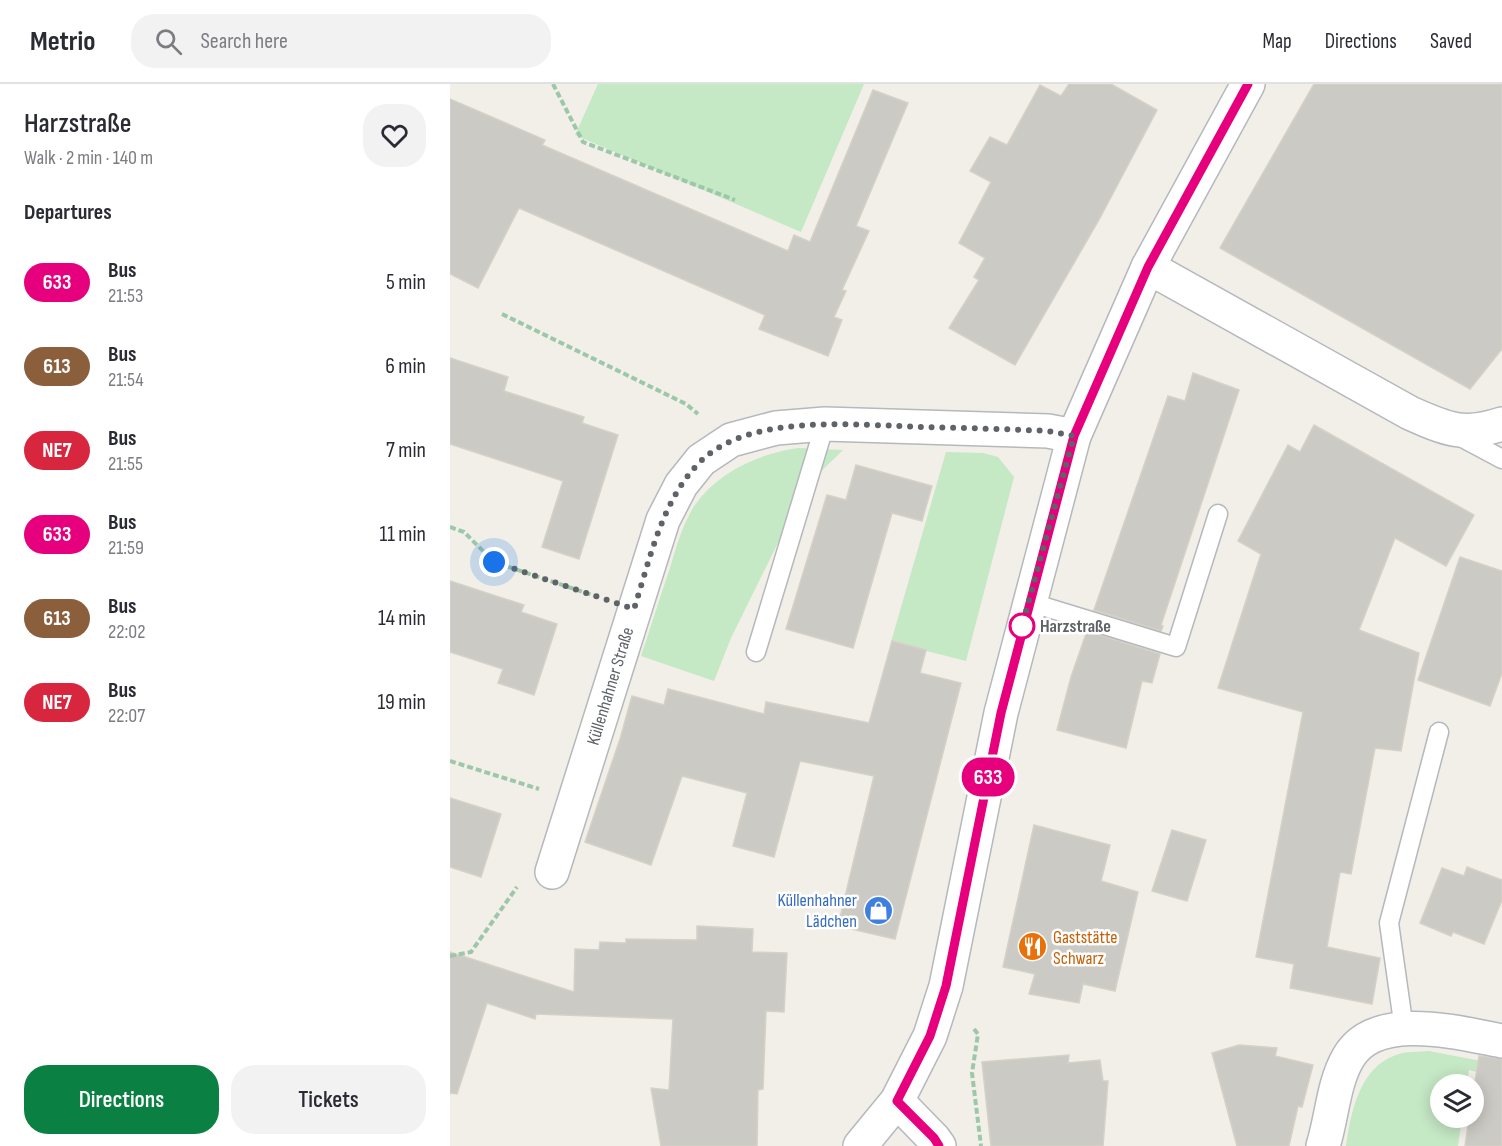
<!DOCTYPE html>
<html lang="en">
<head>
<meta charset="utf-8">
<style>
	:root { --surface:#fff; --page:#f2f2f3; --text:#2b2b33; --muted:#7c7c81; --line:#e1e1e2; --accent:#0b8043 }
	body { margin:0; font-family:"Sofia Sans Condensed",sans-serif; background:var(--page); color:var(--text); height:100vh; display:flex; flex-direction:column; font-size:22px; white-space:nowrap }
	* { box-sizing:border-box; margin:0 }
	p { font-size:20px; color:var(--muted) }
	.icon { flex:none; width:33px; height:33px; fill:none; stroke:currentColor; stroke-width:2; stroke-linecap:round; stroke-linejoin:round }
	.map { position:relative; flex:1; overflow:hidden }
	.panel { display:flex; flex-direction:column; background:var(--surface); width:450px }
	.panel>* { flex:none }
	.badge { padding:0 12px; border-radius:20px; font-size:21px; line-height:39px }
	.tools { position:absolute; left:980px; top:990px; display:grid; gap:12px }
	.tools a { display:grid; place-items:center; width:54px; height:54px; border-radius:50%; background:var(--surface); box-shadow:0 3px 15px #0003; font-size:30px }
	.you { position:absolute; width:30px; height:30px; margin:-15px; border:4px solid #fff; border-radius:50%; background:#1a73e8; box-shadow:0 0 0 9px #1a73e833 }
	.map>.badge { position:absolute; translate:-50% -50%; box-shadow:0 0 0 3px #fff }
	h2 { padding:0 24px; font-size:22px; line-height:54px }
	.round { display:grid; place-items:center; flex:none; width:63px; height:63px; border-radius:24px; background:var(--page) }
	.overview { display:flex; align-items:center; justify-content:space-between; height:102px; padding:0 24px }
	h1 { font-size:28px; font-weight:600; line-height:45px }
	.action { display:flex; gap:12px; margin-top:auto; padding:12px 24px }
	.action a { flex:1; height:69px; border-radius:24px; background:var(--accent); color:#fff; font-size:24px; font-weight:600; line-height:69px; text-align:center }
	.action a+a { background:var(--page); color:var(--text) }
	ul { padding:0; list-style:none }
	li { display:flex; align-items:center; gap:18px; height:84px; padding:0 24px }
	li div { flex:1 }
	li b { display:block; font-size:22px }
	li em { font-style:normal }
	li .badge { min-width:66px; font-weight:700; text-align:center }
	header { display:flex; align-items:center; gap:36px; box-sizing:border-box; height:84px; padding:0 30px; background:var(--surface); border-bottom:2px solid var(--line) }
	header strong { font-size:28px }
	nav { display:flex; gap:33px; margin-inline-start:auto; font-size:21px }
	.search { width:420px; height:54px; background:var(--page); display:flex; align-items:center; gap:15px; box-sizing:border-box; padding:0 21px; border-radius:24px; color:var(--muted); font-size:22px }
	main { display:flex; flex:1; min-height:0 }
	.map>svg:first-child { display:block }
</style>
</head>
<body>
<header>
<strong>Metrio</strong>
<div class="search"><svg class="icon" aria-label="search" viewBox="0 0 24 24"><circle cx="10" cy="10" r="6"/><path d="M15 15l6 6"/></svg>Search here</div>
<nav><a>Map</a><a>Directions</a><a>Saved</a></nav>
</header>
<main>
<section class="panel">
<div class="overview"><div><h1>Harzstraße</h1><p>Walk · 2 min · 140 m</p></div><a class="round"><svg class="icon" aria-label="heart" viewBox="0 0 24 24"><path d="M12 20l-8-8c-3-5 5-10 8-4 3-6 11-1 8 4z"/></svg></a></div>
<h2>Departures</h2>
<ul>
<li><span class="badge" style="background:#e6007e;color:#fff">633</span><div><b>Bus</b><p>21:53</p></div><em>5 min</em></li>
<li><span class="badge" style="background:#8b5e3c;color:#fff">613</span><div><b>Bus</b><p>21:54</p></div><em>6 min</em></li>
<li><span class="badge" style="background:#d7263d;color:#fff">NE7</span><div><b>Bus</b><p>21:55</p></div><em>7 min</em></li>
<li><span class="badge" style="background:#e6007e;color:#fff">633</span><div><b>Bus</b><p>21:59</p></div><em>11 min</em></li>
<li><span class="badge" style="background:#8b5e3c;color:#fff">613</span><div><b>Bus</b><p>22:02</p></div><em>14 min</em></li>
<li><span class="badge" style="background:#d7263d;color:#fff">NE7</span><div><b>Bus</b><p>22:07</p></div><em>19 min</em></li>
</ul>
<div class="action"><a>Directions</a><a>Tickets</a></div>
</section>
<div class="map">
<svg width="1052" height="1062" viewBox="0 0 1052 1062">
	<rect width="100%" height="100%" fill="#f1efe8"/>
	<g fill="#c5e8c5">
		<path d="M 148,0 L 414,0 L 351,148 L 125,51 Z"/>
		<path d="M 348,364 L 393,366 L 356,402 L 281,554 L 264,597 L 191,572 C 201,542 210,513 220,484 C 226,464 232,442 243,424 C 266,389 307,370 348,364 Z"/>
		<path d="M 496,368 L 533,369 L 548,373 L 564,393 L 516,577 L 441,558 Z"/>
		<path d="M 979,967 L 1052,981 L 1052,995 L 1019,986 L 1017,1000 L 990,1000 L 990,1034 L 1012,1034 L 1008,1062 L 896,1062 C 901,1028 909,984 946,971 C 956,967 969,968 979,967 Z"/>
	</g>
	<g fill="#cccac5" stroke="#d6d1c6" stroke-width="1.5">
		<path d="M 619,0 L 661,0 L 707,26 L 650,134 L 565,281 L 499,244 L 529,196 L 524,193 L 535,174 L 509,159 L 541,98 L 520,87 L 540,53 L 557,61 L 590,1 L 611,12 Z"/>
		<path d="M 864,0 L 1052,0 L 1052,265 L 1020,305 L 770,164 Z"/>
		<path d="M 423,6 L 458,19 L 406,142 L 419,147 L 392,206 L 396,207 L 384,233 L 392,236 L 378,272 L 309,245 L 315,231 L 69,124 L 28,204 L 0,190 L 0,15 L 95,56 L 92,61 L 338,167 L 344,151 L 360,158 Z"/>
		<path d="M 0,274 L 58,293 L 54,307 L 134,333 L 132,339 L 168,351 L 129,475 L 92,463 L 113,397 L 0,360 Z"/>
		<path d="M 743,289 L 789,306 L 711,541 L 713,542 L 711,547 L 644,526 L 718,312 L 735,317 Z"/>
		<path d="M 864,341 L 1024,431 L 996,482 L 945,454 L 909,546 L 969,569 L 951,667 L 925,664 L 901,790 L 890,788 L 877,863 L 930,874 L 922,920 L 840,904 L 844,880 L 806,873 L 853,628 L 768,604 L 811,470 L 788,457 L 838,361 L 850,368 Z"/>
		<path d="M 406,381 L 482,402 L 472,437 L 442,429 L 403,564 L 336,545 L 377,411 L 396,416 Z"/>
		<path d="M 1010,473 L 1052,487 L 1052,589 L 1040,622 L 968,596 Z"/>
		<path d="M 0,497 L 74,521 L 71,528 L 107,540 L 84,611 L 48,599 L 53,585 L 0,568 Z"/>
		<path d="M 637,547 L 710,570 L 702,599 L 692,597 L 676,664 L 607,646 L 621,593 Z"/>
		<path d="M 442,557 L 476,566 L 470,589 L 511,599 L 445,855 L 388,842 L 424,692 L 350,677 L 324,773 L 283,762 L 297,709 L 232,692 L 201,781 L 135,758 L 170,655 L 182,612 L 214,621 L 218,605 L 314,630 L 316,618 L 419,639 Z"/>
		<path d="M 0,714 L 51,730 L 31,793 L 0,783 Z"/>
		<path d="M 584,741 L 660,761 L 651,797 L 688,808 L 665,907 L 633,900 L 629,919 L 579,910 L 585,890 L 553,883 Z"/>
		<path d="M 722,746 L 756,756 L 737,817 L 702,807 Z"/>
		<path d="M 1017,783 L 1052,796 L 1052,816 L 1034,860 L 1003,848 L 1001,852 L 970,839 L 992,784 L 1014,792 Z"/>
		<path d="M 247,842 L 303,845 L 302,868 L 337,869 L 334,928 L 316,927 L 313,1005 L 308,1006 L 307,1062 L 211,1062 L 201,1004 L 219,1006 L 223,935 L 86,930 L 85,935 L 37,919 L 7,1010 L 0,1009 L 0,868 L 124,908 L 125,865 L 149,866 L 150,858 L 176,859 L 176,855 L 247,856 Z"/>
		<path d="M 789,961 L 827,964 L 825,972 L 863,981 L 852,1023 L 848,1022 L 839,1062 L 787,1062 L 762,969 Z"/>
		<path d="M 619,971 L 618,979 L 650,976 L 653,997 L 658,997 L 653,1062 L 541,1062 L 532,978 Z"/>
		<path d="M 1029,972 L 1052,975 L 1052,1062 L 1015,1062 L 1019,1034 L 1023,1034 L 1023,1011 Z"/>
	</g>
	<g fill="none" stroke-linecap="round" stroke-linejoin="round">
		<defs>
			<g id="service">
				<path d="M 1007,351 L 1052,375"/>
				<path d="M 579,518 L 726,563 L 768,430"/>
				<path d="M 306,568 L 375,340"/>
				<path d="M 954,945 L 939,839 L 989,648"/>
			</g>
			<g id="minor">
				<path d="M 698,183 L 960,329 C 996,345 1013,353 1052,340"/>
				<path d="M 102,788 L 213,436 L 231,401 L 251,376 L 281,356 L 326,344 L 375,340 L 598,347 L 624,352"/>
				<path d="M 447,1017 L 484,1055 L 489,1062"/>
				<path d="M 873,1062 C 882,1034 883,1000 898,974 C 925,926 1009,949 1052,957"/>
			</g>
			<path id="tertiary" d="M 410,1062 L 447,1017 L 480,952 L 496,902 L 551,629 L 624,352 L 698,183 L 798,0"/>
		</defs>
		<use href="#service" stroke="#b5b8bc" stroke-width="21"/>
		<use href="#minor" stroke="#b5b8bc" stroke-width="36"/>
		<use href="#tertiary" stroke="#b5b8bc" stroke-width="36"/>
		<g stroke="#9cc7a9" stroke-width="4" stroke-dasharray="6 3" stroke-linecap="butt">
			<path d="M 103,0 L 133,58 L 285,116"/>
			<path d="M 52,230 L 236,320 L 248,330"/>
			<path d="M 0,443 L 14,448 L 44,478 L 148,513"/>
			<path d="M 0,677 L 89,705"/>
			<path d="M 0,872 L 21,868 L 67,803"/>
			<path d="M 524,945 L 528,950 L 522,989 L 531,1062"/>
		</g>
		<use href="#service" stroke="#fff" stroke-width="18"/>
		<use href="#minor" stroke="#fff" stroke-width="33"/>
		<use href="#tertiary" stroke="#fff" stroke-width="33"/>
	</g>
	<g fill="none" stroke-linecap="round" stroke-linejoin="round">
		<defs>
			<path id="line" d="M 489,1062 L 484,1054 L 447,1017 L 480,952 L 496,902 L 551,629 L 624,352 L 698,183 L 798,0"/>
		</defs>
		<use href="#line" stroke="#fff" stroke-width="14"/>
		<use href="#line" stroke="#e6007e" stroke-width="9"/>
		<path stroke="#5f6368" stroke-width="6" stroke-dasharray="0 10.8" d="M 44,478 L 184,525 C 200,475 212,415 251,377 C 300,329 407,341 471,343 C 513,344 556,345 598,347 L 624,352 L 572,542"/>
	</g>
	<defs>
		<symbol id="shop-disc" viewBox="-11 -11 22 22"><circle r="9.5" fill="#3f7fe0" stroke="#fff"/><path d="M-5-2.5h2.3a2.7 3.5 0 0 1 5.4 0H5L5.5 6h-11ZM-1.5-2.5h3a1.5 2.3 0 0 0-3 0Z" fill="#fff"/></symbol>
		<symbol id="restaurant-disc" viewBox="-11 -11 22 22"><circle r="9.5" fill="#e8710a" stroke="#fff"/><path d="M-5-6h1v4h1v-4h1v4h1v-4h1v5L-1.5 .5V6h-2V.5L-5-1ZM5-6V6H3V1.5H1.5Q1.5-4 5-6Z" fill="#fff"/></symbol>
	</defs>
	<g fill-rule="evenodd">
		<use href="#shop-disc" x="412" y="810" width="33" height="33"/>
		<use href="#restaurant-disc" x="566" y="846" width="33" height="33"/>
	</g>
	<circle fill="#fff" stroke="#e6007e" stroke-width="3" cx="572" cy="542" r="12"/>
	<g text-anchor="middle" stroke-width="5" stroke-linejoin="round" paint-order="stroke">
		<g font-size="18" font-weight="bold" fill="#5f6368" stroke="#fff" text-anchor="start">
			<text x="590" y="548">Harzstraße</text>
		</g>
		<g font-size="18" fill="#5f6368" stroke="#fff">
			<text transform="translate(160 602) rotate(-73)" y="6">Küllenhahner Straße</text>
		</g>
		<g font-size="18" fill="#366cbe" stroke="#fff" text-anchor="end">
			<text x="407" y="822">Küllenhahner<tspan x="407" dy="21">Lädchen</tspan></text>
		</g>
		<g font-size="18" fill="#c56008" stroke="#fff" text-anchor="start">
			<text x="603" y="859">Gaststätte<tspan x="603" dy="21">Schwarz</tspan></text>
		</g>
	</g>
</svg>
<div class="tools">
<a><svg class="icon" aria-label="layers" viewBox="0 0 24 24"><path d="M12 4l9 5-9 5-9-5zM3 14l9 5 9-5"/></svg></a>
</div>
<div class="you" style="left:44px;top:478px"></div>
<b class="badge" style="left:538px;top:693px;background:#e6007e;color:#fff">633</b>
</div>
</main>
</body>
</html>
